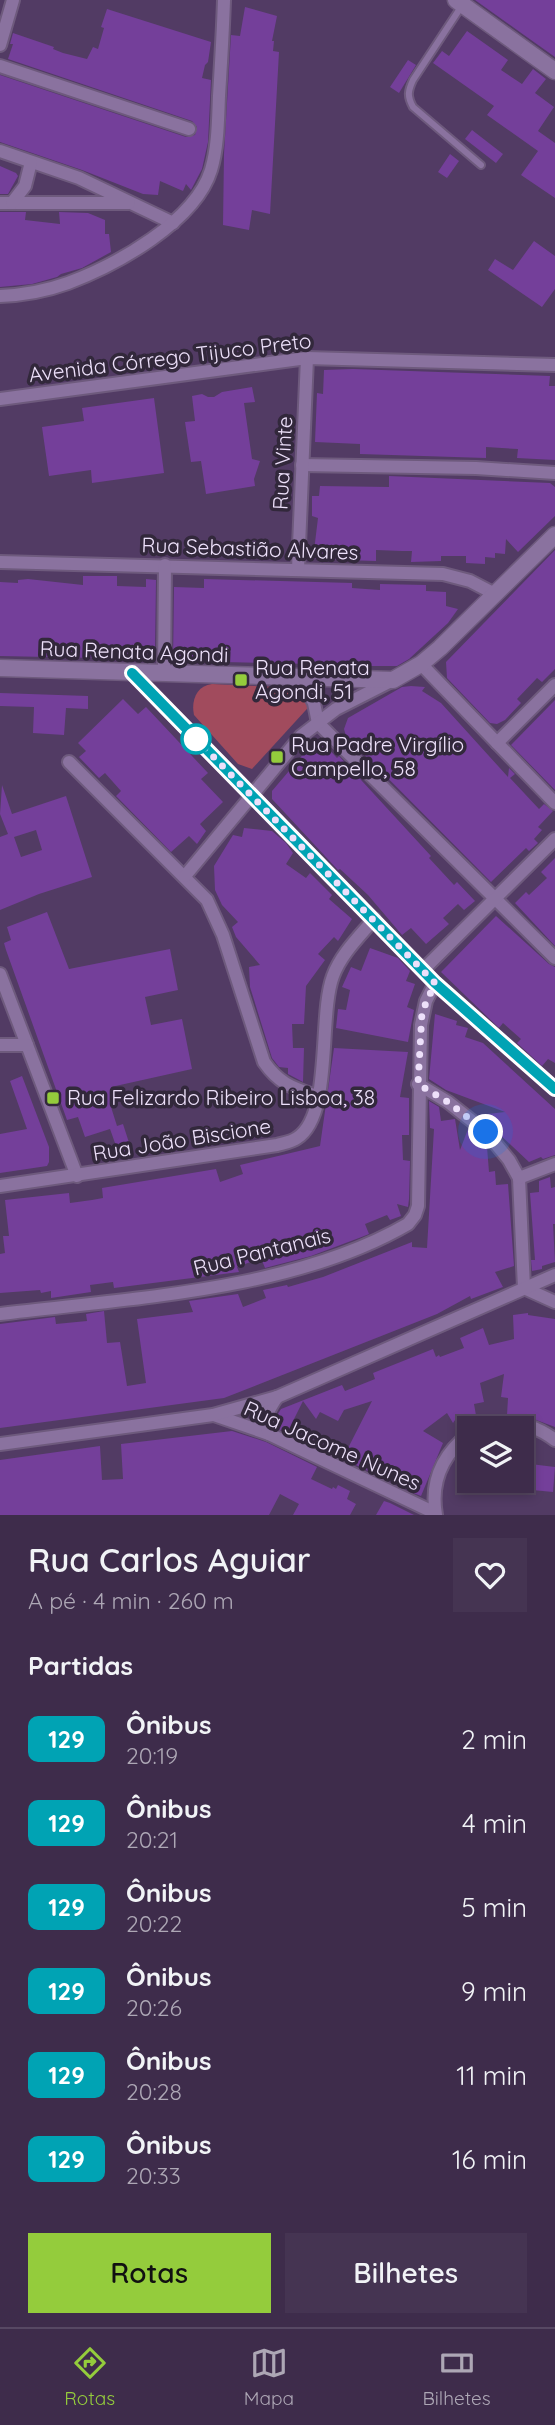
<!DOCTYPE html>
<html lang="pt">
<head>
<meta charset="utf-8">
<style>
	:root { --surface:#3e2c4b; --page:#453452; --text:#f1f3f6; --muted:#ada7b5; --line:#574863; --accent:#94cc3c }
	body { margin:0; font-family:Quicksand,sans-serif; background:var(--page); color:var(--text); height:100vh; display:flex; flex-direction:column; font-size:26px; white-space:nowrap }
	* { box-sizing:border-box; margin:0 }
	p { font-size:23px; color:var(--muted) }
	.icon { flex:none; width:38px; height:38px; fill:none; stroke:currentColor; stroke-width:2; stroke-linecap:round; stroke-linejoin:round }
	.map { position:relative; height:1515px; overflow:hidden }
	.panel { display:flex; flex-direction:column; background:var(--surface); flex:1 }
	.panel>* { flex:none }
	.badge { padding:0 14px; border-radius:10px; font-size:24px; line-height:46px }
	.tools { position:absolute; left:457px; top:1416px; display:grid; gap:14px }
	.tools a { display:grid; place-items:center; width:77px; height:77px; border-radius:0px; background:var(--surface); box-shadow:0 4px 10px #0003,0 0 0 2px var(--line); font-size:35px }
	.you { position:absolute; width:35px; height:35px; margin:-18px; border:5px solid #fff; border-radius:50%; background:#1a73e8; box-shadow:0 0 0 10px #1a73e833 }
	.map>.badge { position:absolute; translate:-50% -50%; box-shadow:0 0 0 4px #fff }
	h2 { padding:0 28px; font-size:26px; line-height:63px }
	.round { display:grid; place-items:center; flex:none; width:74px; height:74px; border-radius:0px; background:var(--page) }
	.head { display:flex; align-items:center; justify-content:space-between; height:119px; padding:0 28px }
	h1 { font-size:33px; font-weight:600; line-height:52px }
	.action { display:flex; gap:14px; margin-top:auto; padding:14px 28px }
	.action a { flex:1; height:80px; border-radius:0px; background:var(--accent); color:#111; font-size:28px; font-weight:600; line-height:80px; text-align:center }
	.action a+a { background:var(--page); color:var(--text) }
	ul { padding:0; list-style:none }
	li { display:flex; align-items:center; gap:21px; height:84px; padding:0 28px }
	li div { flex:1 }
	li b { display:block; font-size:26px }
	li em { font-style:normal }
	li .badge { min-width:77px; font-weight:700; text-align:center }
	.tab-bar { display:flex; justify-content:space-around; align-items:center; height:98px; border-top:2px solid var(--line); background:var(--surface); font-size:19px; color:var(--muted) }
	.tab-bar a { display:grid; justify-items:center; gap:4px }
	.tab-bar .selected { color:var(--accent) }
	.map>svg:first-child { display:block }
</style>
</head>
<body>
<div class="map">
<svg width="555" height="1515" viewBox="0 0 555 1515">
	<rect width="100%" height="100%" fill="#523b64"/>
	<path fill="#a14b5d" d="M 212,684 L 301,688 L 316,699 L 252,769 L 238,764 L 194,715 C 191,701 196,686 212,684 Z"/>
	<g fill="#743f9a" fill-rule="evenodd">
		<path d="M 475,0 L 555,0 L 555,57 L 524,35 Z"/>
		<path d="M 245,7 L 277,16 L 272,41 L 274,41 L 273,51 L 279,52 L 270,214 L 252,210 L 249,230 L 223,225 L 224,154 L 231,35 L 240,36 Z"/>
		<path d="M 107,9 L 211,42 L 208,62 L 205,65 L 202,78 L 211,80 L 208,142 L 202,169 L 191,190 L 186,184 L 183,191 L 160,181 L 158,195 L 143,194 L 82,170 L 0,142 L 0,75 L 186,137 L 195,135 L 197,127 L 192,121 L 8,59 L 13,44 L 10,44 L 13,33 L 54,47 L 53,49 L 63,53 L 87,59 L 93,47 L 98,49 L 104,28 L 101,27 Z"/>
		<path d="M 467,31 L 508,60 L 501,70 L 522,84 L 533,69 L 546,79 L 535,93 L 554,107 L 538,131 L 555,143 L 555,198 L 521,175 L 538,151 L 487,115 L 494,106 L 433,63 L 442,51 L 449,56 Z"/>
		<path d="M 408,60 L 416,65 L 399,93 L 390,87 Z"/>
		<path d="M 472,130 L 503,154 L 496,163 L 465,139 Z"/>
		<path d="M 450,154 L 459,161 L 447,178 L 438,172 Z"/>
		<path d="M 0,166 L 16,173 L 18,176 L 8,194 L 0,194 Z"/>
		<path d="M 0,212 L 26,212 L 25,220 L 60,224 L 59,212 L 88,213 L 105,220 L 105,234 L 109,234 L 111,252 L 82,268 L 61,274 L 57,277 L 32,284 L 0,287 Z"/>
		<path d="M 534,241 L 555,256 L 555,289 L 542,307 L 488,270 L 495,259 L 513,270 Z"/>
		<path d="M 353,369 L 550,376 L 549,386 L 555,386 L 555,460 L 517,458 L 518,449 L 486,447 L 486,458 L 360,454 L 360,444 L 315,442 L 317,393 L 323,394 L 324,370 Z"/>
		<path d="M 252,387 L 255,402 L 244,403 L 252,459 L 260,461 L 254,479 L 255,486 L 206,494 L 201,461 L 191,462 L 185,422 L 195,421 L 192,396 L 202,394 L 208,397 L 214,397 L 222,392 Z"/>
		<path d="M 154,398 L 164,473 L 92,483 L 91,470 L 49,476 L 42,427 L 84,421 L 82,408 Z"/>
		<path d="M 389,476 L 550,483 L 555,487 L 555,516 L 518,552 L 506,539 L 505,554 L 495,553 L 495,558 L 485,557 L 485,564 L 466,563 L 466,556 L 441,556 L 441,561 L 411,562 L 412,551 L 402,551 L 376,550 L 376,561 L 313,559 L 318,518 L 312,516 L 312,496 L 319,496 L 320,486 L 389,487 Z"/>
		<path d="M 555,550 L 555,669 L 542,682 L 537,678 L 517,699 L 521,703 L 505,720 L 497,724 L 490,723 L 447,678 L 446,662 Z"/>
		<path d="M 83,576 L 117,576 L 117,586 L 146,587 L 146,579 L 156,580 L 155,651 L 144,651 L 144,659 L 0,656 L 0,582 L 18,583 L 18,580 L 28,579 L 83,585 Z"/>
		<path d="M 204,579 L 352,583 L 352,588 L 380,590 L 380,584 L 426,585 L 426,591 L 446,592 L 446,606 L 458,609 L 448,623 L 409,659 L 397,666 L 312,666 L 312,664 L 224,662 L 224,656 L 201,655 L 201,662 L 173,661 L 174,587 L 204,588 Z"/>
		<path d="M 411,686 L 425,687 L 422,691 L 441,703 L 508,777 L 509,768 L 515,774 L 510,778 L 539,809 L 544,804 L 553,811 L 538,827 L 542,830 L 534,839 L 538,843 L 529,851 L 526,848 L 491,882 L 346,736 L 344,729 L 348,718 L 402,687 Z"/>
		<path d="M 0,693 L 88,696 L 88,709 L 66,708 L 64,735 L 33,733 L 34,707 L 0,706 Z"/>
		<path d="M 123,699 L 138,714 L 146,707 L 208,773 L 201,779 L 223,802 L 200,824 L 206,831 L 197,844 L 189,836 L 171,852 L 116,796 L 121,791 L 105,773 L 99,778 L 79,757 L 86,751 L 78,743 Z"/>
		<path d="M 555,700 L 555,790 L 511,745 Z"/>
		<path d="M 315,744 L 319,748 L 324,744 L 337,758 L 339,756 L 431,856 L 429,858 L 454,885 L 457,882 L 475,901 L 464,910 L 458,904 L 443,918 L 449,924 L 426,944 L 411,928 L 402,935 L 368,895 L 340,869 L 338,870 L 272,799 L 272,791 L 306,751 L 304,749 Z"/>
		<path d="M 2,785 L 12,814 L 66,796 L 92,877 L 39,894 L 0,910 L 0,837 L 8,834 L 0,814 ZM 36,830 L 42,850 L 21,857 L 14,837 Z"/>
		<path d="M 244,828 L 272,831 L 286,843 L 293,853 L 286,864 L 306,878 L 310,873 L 332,895 L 329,899 L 352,919 L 338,941 L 334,937 L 318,954 L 325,960 L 306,986 L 304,1024 L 292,1024 L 293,1048 L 304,1048 L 303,1082 L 288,1074 L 288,1068 L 279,1067 L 272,1058 L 250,987 L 249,967 L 260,965 L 236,937 L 232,927 L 238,922 L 222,905 L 215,890 L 214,866 L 233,835 L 242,837 Z"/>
		<path d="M 555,858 L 555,946 L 515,903 L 526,892 L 529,895 L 547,878 L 541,872 Z"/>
		<path d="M 47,912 L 69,969 L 170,949 L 178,990 L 145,997 L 151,1025 L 182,1019 L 192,1069 L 111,1087 L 116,1104 L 111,1107 L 117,1126 L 123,1124 L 133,1155 L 120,1157 L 110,1129 L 85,1137 L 78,1117 L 67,1120 L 6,950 L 4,943 L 11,940 L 7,927 Z"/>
		<path d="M 496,916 L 549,964 L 555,967 L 555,1063 L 548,1059 L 542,1066 L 517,1043 L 521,1039 L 503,1023 L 499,1028 L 441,972 Z"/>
		<path d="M 370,948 L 398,958 L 410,971 L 406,981 L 415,984 L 407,1007 L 414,1010 L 408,1042 L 336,1028 L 338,1009 L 346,1010 L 350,990 L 342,987 L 351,967 L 361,971 Z"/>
		<path d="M 435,1014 L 457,1021 L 456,1025 L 468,1028 L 465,1037 L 483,1043 L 555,1109 L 555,1155 L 543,1159 L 541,1157 L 529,1162 L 479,1115 L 505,1112 L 446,1090 L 429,1079 Z"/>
		<path d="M 334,1048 L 408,1052 L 400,1097 L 409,1098 L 409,1135 L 402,1135 L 403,1160 L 410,1161 L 409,1199 L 408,1207 L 397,1204 L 401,1216 L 390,1220 L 387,1215 L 365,1224 L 369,1234 L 359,1238 L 311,1256 L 265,1268 L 261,1258 L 237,1267 L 239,1272 L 114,1288 L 113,1282 L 90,1285 L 91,1292 L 51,1298 L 51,1291 L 41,1293 L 40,1290 L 0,1293 L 0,1254 L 5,1253 L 3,1236 L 9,1236 L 5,1200 L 69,1193 L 70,1203 L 92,1200 L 103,1198 L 102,1188 L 216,1169 L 220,1182 L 243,1174 L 240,1165 L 320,1146 Z"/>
		<path d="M 22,1076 L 49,1147 L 49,1162 L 47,1166 L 0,1173 L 0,1134 L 27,1129 L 10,1081 Z"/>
		<path d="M 429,1101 L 439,1107 L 441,1121 L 455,1119 L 460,1150 L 468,1129 L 487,1147 L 489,1172 L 495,1171 L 496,1185 L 508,1184 L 514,1266 L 495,1272 L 503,1287 L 471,1299 L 470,1296 L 437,1314 L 224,1398 L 0,1428 L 0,1324 L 55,1317 L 56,1324 L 87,1321 L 86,1314 L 104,1311 L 107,1343 L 120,1342 L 127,1386 L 146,1383 L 137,1319 L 193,1312 L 189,1301 L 238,1294 L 243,1307 L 266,1298 L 263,1290 L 287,1285 L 288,1287 L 323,1277 L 412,1242 L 412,1247 L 427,1248 L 434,1129 L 430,1128 Z"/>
		<path d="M 550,1177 L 551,1188 L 555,1187 L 555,1224 L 553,1224 L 555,1262 L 542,1266 L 542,1269 L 532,1271 L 531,1260 L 535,1260 L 530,1193 L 539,1192 L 539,1181 Z"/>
		<path d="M 528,1313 L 528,1315 L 555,1319 L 555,1427 L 531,1418 L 507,1415 L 508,1398 L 501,1397 L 504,1374 L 480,1383 L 484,1402 L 474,1404 L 477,1421 L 475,1423 L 461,1430 L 455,1420 L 453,1423 L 447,1413 L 423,1431 L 443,1443 L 421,1496 L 411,1492 L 415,1484 L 384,1469 L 380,1477 L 352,1463 L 355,1457 L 346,1452 L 372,1401 L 344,1410 L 338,1421 L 320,1412 L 316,1419 L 303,1401 L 287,1433 L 276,1428 L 276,1417 L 281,1409 L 342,1385 L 345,1391 L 375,1379 L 373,1373 L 433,1349 L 436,1357 L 439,1355 L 440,1357 L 464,1348 L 460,1338 L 483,1328 L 489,1345 L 514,1339 L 513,1315 Z"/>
		<path d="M 232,1431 L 266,1442 L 317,1467 L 311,1479 L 332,1489 L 333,1487 L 336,1489 L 338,1485 L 350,1491 L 347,1499 L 356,1504 L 350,1515 L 293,1515 L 299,1504 L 280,1494 L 269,1515 L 0,1515 L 0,1460 L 100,1446 L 102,1480 L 123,1479 L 121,1444 Z"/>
		<path d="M 522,1463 L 555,1467 L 553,1492 L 522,1489 Z"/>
		<path d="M 384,1501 L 390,1503 L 414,1515 L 376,1515 Z"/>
	</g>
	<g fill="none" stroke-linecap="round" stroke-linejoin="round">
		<defs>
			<path id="service" d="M 463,4 L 413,80 C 408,91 407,96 413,107 L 481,165"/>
			<g id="minor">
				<path d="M 0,45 L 13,0"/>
				<path d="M 0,66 L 189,129"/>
				<path d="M 0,151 L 79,178 L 173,223"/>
				<path d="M 0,203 L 129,203"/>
				<path d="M 12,203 L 25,186 L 31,162"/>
				<path d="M 0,296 C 23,295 46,291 68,283 C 116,265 195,222 211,170 C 218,147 218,120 219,96 C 221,64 223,32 224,0"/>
				<path d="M 0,399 L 307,358 L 555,365"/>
				<path d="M 302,465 L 476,468 L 555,473"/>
				<path d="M 0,562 L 443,574 L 470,581 L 495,594"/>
				<path d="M 298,569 L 307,358"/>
				<path d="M 421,664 L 555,803"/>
				<path d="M 132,673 L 435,983 L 555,1089"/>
				<path d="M 164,673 L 165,565"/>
				<path d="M 301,679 L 314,703 L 318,723 L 555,958"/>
				<path d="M 497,743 L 555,685"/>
				<path d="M 69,762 L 207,900 L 223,935 L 264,1062 C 280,1085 294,1088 319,1097"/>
				<path d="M 185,876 L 301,736 L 336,709 L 393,680"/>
				<path d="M 423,970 L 555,839"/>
				<path d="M 0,974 L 77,1176"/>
				<path d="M 0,1045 L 27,1045"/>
				<path d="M 418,1084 L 448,1102 L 486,1132 L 509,1160 L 519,1178 L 524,1288"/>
				<path d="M 519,1178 L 555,1164"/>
				<path d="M 0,1186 L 277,1145 C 284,1143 292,1142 297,1138 C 333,1115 318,1016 333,976 C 341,954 359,937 374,919"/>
				<path d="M 524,1288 L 555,1302"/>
				<path d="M 0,1314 C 130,1298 293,1291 408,1224 L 415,1215 L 418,1206 L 421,1025 L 426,1001 L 435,983"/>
				<path d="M 214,1415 L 269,1434 L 435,1513"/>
				<path d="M 482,1428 C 508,1419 533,1423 555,1440"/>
				<path d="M 269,1434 C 263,1419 268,1410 277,1397"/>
				<path d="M 0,1444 L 213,1415 L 277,1397 L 555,1275"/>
				<path d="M 436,1515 C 430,1481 442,1455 469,1434"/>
			</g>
			<g id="tertiary">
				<path d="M 456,0 L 555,71"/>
				<path d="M 0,668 L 393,680 L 421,664 L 440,648 L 555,535"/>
			</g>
		</defs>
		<use href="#service" stroke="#6e5a7d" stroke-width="10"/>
		<use href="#minor" stroke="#6e5a7d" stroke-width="16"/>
		<use href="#tertiary" stroke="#6e5a7d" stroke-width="19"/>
		<use href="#service" stroke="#8a729f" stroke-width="6"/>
		<use href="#minor" stroke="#8a729f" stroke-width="12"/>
		<use href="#tertiary" stroke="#8a729f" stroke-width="16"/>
	</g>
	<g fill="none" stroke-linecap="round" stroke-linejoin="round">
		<defs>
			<path id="line" d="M 132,673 L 435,983 L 555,1089"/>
		</defs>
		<use href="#line" stroke="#fff" stroke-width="16"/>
		<use href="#line" stroke="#00a3b4" stroke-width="10"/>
		<path stroke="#ede0fa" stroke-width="7" stroke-dasharray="0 12.6" d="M 196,739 L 435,983 L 422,1012 L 418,1084 L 448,1102 L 486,1132"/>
	</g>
	<g fill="#94cc3c" stroke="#32283b" stroke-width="2.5">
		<rect x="234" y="673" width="14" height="14" rx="3.5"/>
		<rect x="270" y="750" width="14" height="14" rx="3.5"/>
		<rect x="46" y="1091" width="14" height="14" rx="3.5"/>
	</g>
	<circle fill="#fff" stroke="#00a3b4" stroke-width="3.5" cx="196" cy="739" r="14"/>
	<g text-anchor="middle" stroke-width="7" stroke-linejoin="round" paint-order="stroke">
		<g font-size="21" fill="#ede0fa" stroke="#32283b">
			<text transform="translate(170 358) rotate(-7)" y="7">Avenida Córrego Tijuco Preto</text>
			<text transform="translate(283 463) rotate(-87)" y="7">Rua Vinte</text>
			<text transform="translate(250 549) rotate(2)" y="7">Rua Sebastião Alvares</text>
			<text transform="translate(134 652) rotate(2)" y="7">Rua Renata Agondi</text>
			<text transform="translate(182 1140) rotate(-9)" y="7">Rua João Biscione</text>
			<text transform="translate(262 1252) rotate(-14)" y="7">Rua Pantanais</text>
			<text transform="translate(332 1446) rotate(24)" y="7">Rua Jacome Nunes</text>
		</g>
		<g font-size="21" fill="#ede0fa" stroke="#32283b" text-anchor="start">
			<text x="255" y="675">Rua Renata<tspan x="255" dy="24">Agondi, 51</tspan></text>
			<text x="291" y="752">Rua Padre Virgílio<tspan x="291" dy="24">Campello, 58</tspan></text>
			<text x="67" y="1105">Rua Felizardo Ribeiro Lisboa, 38</text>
		</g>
	</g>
</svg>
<div class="tools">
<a><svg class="icon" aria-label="layers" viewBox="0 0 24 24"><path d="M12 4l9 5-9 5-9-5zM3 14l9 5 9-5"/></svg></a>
</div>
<div class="you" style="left:486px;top:1132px"></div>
</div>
<section class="panel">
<div class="head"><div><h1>Rua Carlos Aguiar</h1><p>A pé · 4 min · 260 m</p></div><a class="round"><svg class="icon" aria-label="heart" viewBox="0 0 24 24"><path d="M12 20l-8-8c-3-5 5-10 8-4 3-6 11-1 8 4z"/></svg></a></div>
<h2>Partidas</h2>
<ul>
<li><span class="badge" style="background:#00a3b4;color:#fff">129</span><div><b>Ônibus</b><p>20:19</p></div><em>2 min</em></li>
<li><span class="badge" style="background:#00a3b4;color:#fff">129</span><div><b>Ônibus</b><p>20:21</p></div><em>4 min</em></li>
<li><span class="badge" style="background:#00a3b4;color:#fff">129</span><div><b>Ônibus</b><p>20:22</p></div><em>5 min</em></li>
<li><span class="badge" style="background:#00a3b4;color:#fff">129</span><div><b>Ônibus</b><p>20:26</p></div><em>9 min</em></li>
<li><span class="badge" style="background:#00a3b4;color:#fff">129</span><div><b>Ônibus</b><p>20:28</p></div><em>11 min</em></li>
<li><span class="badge" style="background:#00a3b4;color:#fff">129</span><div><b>Ônibus</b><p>20:33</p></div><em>16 min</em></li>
</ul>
<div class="action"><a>Rotas</a><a>Bilhetes</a></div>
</section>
<nav class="tab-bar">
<a class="selected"><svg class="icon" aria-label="directions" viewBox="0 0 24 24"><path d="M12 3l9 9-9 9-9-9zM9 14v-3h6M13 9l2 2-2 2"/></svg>Rotas</a>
<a><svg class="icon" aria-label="map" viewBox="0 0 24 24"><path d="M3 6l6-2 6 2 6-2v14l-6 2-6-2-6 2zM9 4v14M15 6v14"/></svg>Mapa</a>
<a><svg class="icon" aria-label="tickets" viewBox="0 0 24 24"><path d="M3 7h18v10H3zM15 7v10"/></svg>Bilhetes</a>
</nav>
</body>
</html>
